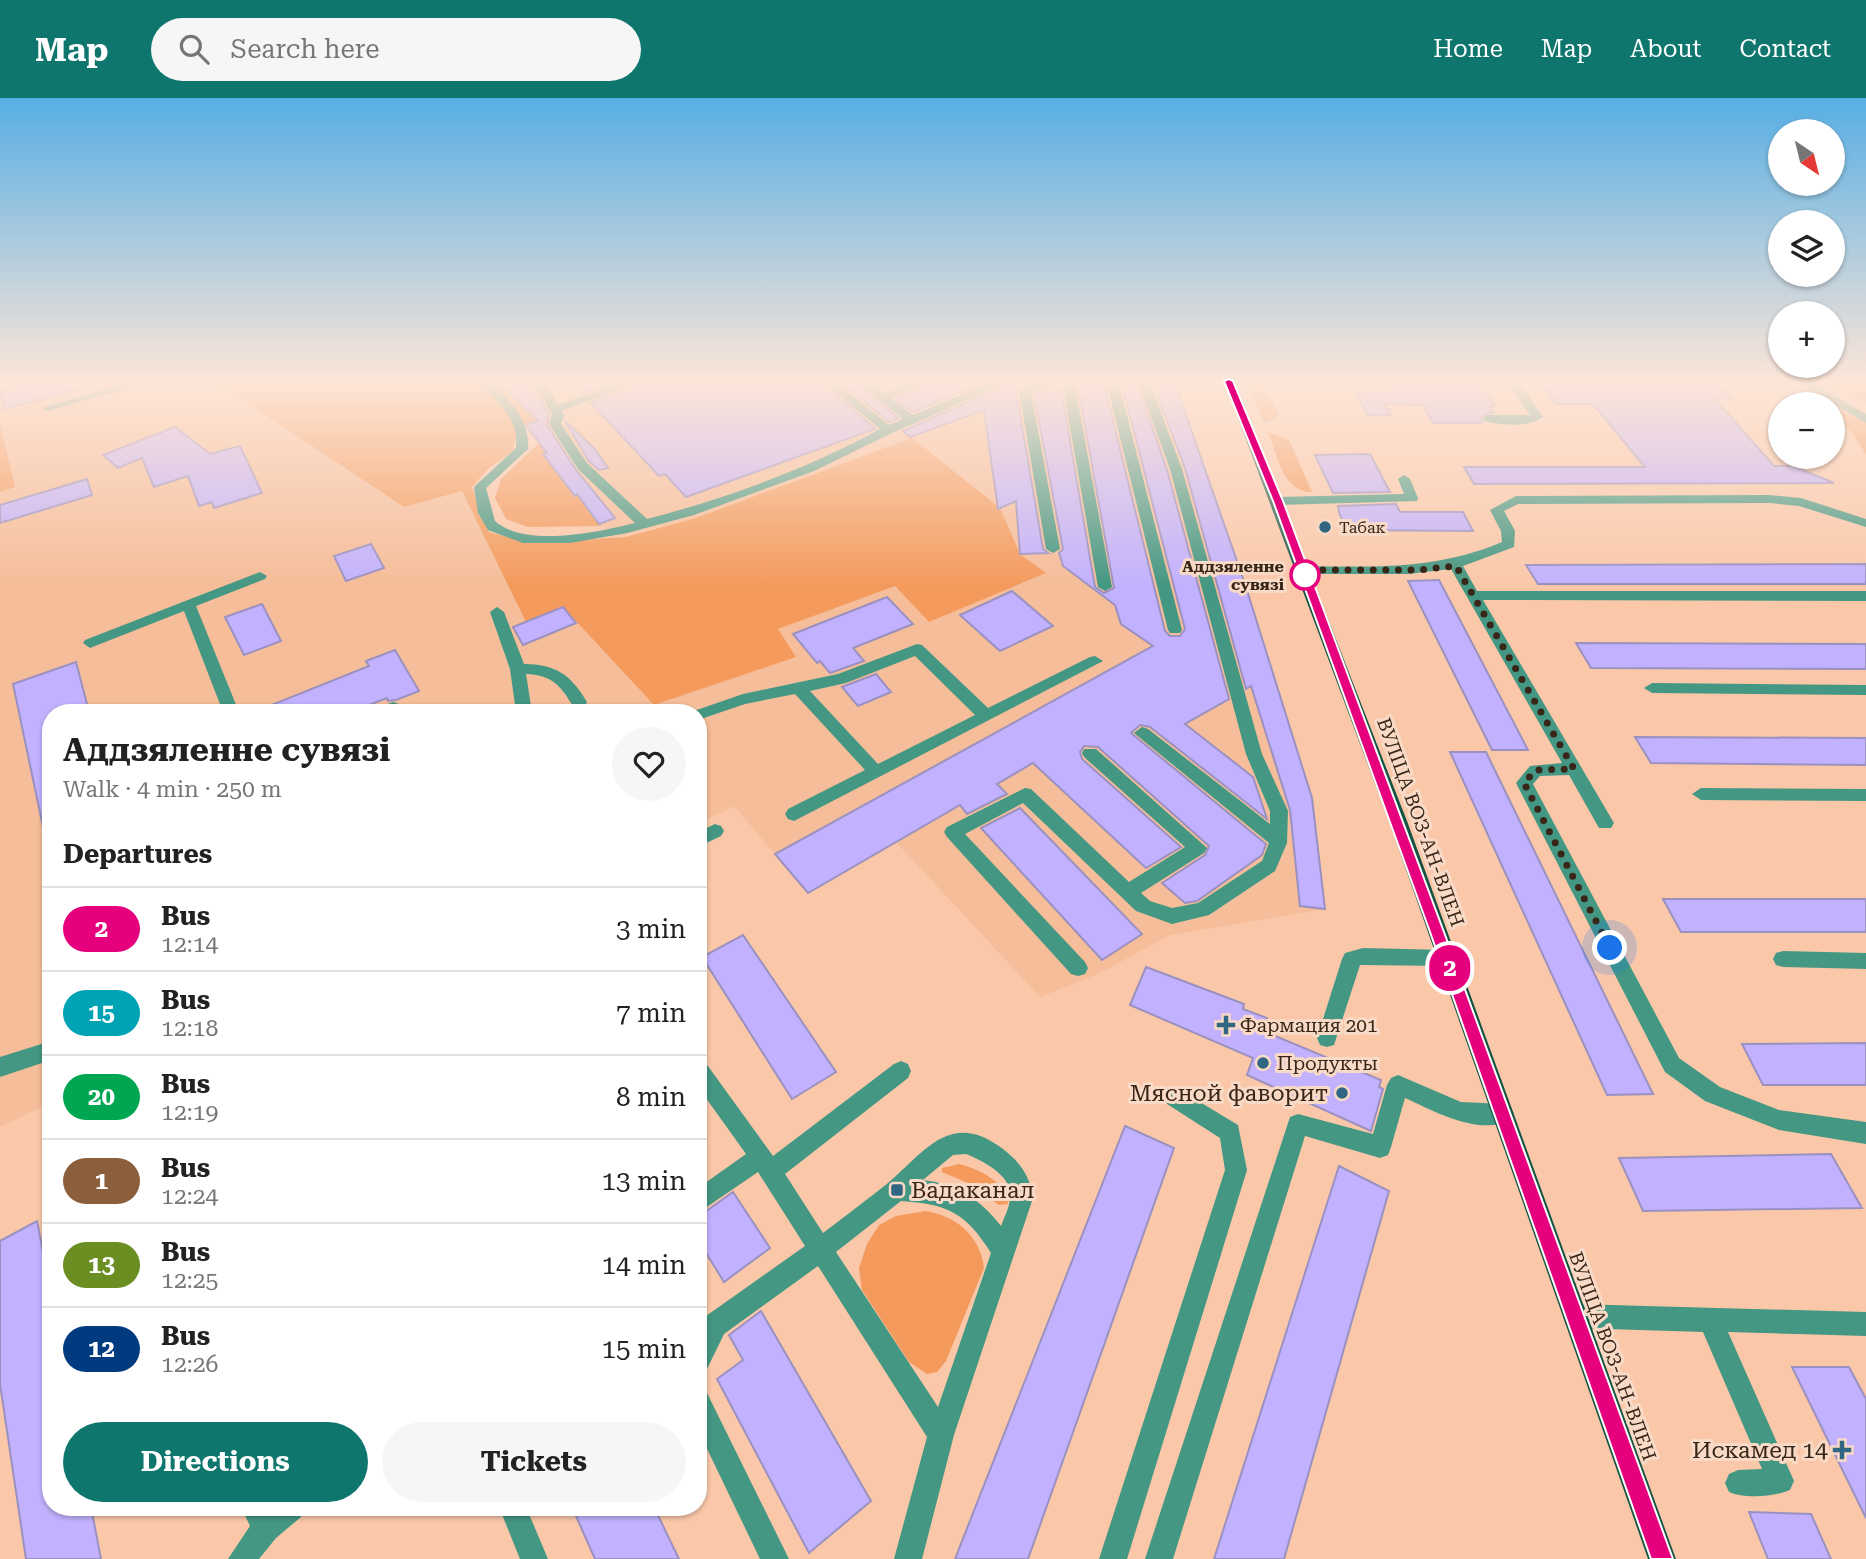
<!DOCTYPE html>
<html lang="en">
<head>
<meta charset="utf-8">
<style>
	:root { --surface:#fff; --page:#f6f6f6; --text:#222; --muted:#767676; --line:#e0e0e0; --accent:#0f766e }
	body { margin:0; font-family:"Roboto Serif",serif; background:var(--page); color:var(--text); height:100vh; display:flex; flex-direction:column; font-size:26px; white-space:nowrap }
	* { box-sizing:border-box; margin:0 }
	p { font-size:23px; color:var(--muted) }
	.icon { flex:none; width:38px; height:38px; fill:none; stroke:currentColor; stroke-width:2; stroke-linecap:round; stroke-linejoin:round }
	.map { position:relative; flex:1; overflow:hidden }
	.details { position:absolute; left:42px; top:606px; width:665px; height:812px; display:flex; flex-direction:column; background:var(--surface); border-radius:28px; box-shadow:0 2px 5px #0004 }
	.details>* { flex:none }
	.badge { padding:0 14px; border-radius:23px; font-size:24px; line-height:46px }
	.needle { width:46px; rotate:145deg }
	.controls { position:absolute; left:1768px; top:21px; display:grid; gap:14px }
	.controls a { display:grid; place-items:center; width:77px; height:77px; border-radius:50%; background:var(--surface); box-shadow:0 2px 5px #0004; font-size:35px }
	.you { position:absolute; width:35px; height:35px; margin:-18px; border:5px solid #fff; border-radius:50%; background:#1a73e8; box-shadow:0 0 0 10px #1a73e833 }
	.map>.badge { position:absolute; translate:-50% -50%; box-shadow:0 0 0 4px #fff }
	h2 { padding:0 21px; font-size:26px; line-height:63px }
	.round { display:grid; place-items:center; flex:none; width:74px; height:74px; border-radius:37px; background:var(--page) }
	.headline { display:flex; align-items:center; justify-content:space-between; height:119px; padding:0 21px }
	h1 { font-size:33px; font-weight:700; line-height:52px }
	.button { display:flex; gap:14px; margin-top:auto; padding:14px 21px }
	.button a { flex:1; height:80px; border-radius:42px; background:var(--accent); color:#fff; font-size:28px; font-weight:700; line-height:80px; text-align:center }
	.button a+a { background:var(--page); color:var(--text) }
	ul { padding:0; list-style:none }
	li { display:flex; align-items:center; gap:21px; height:84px; padding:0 21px; border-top:2px solid var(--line) }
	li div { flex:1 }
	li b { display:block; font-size:26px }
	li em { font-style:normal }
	li .badge { min-width:77px; font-weight:700; text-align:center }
	header { display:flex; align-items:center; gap:42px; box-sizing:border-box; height:98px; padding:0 35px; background:var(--accent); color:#fff }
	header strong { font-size:33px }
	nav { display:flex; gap:38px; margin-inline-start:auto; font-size:24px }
	.search { width:490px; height:63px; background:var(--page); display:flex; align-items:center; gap:18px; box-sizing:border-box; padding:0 24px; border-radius:38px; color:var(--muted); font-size:26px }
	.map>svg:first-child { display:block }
</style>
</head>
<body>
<header>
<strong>Map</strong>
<div class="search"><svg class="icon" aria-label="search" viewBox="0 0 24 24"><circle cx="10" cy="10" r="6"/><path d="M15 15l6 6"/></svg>Search here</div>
<nav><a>Home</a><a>Map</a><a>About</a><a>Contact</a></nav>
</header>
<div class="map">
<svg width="1866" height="1461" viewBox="0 0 1866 1461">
	<rect width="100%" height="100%" fill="#fac8a9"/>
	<path fill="#f5bd99" d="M 29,283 L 214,283 L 404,409 L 462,393 L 526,523 L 563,509 L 654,607 L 795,559 L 777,531 L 895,488 L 929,524 L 1046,475 L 1020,456 L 793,386 L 696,420 L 613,440 L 543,356 L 546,355 L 526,326 L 536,323 L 498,283 L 1174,283 L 1312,700 L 1325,811 L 1170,837 L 1098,876 L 1040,899 L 896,744 L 808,795 L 734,708 L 698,726 L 698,614 L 51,614 L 51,1004 L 0,1029 L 0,394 L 15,389 L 0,325 L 0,291 Z"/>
	<g fill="#f39a5c">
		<path d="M 214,283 L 498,283 L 537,323 C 520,328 516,336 513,353 L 488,371 L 472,389 L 489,434 L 530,445 L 625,439 L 696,420 L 912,340 L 1000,410 L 1020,456 L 1046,475 L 929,524 L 895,488 L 778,531 L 796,559 L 654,607 L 563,509 L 526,524 L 462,393 L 404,409 Z"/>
		<path d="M 1246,283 L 1264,283 L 1279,318 L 1264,325 Z"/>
		<path d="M 1828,283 L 1866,283 L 1866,306 L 1827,287 Z"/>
		<path d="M 1832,308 L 1866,325 L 1866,356 L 1849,331 L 1832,321 Z"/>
		<path d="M 0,325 L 15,389 L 0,394 Z"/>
		<path d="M 1268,334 L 1289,342 L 1312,394 C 1283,395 1277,356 1268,334 Z"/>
		<path d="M 539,345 L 547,355 L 543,357 L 602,428 L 528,429 L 506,421 L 495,400 L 501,381 Z"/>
		<path d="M 959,1066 C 979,1071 1005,1083 1008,1106 L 999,1107 L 970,1086 L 942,1074 L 942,1070 Z"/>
		<path d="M 925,1113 C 956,1118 980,1137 984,1170 L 946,1263 L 937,1274 L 927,1276 L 909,1264 L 862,1192 L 859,1170 L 867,1146 L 879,1127 L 896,1118 Z"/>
	</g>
	<g fill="#c2b1fe" stroke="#9b91c1" stroke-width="2">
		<path d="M 33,283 L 85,283 L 86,290 L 4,311 L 0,292 Z"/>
		<path d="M 498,283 L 521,283 L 540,300 L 549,317 L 547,327 L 576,372 L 615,420 L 599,426 L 577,396 L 575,398 L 543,356 L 547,355 L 528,330 L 527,326 L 538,323 Z"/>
		<path d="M 574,283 L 617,283 L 584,295 Z"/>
		<path d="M 645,283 L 820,283 L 875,331 L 686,399 L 665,376 L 659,378 L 591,305 Z"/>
		<path d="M 839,283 L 854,283 L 898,320 L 889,324 Z"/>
		<path d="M 932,283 L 986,283 L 913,314 L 895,301 Z"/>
		<path d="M 1077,283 L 1103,283 L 1165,533 L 1170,538 L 1180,538 L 1185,531 L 1121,283 L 1136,283 L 1167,372 L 1229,601 L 1185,626 L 1253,679 L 1267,721 L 1150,629 L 1140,627 L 1131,635 L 1266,746 L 1262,757 L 1197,803 L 1185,805 L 1162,785 L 1205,757 L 1209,748 L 1098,649 L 1084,648 L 1080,654 L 1082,661 L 1181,749 L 1146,770 L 1033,665 L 997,686 L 1007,696 L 967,716 L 960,707 L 808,795 L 775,756 L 1153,548 L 1121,526 L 1115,507 L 1063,468 L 1059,455 L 1063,451 L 1034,297 L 1050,289 L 1061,291 L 1095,489 L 1104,495 L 1114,490 Z"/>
		<path d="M 1152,283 L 1174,283 L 1245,486 L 1312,700 L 1325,811 L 1300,808 L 1290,712 L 1251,588 L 1246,591 L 1185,370 Z"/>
		<path d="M 1407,283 L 1479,283 L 1495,308 L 1488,308 L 1494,314 L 1481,319 L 1482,325 L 1433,325 L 1423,307 L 1385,306 L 1391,317 L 1368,317 L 1353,289 L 1409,288 Z"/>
		<path d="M 1539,283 L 1715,283 L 1732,300 L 1714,300 L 1774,368 L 1793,368 L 1834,385 L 1474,386 L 1464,369 L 1645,369 L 1593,306 L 1556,306 Z"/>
		<path d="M 1013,284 L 1028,286 L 1016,293 L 1043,451 L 1048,455 L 1020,456 L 1016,403 L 998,411 L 984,312 L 910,339 L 903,333 Z"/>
		<path d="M 565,323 L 594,350 L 608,370 L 599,372 L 589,363 Z"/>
		<path d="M 175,329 L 210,356 L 240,348 L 262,395 L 214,410 L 212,404 L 199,408 L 188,378 L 154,389 L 142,360 L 118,370 L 103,357 Z"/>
		<path d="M 1370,356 L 1390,394 L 1333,395 L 1315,357 Z"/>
		<path d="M 87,381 L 92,397 L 0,425 L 0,407 Z"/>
		<path d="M 1396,406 L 1400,414 L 1463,414 L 1473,433 L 1346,432 L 1339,414 L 1338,408 Z"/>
		<path d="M 371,446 L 384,470 L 346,483 L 334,458 Z"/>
		<path d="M 1866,466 L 1866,486 L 1538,486 L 1526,467 Z"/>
		<path d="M 1439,482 L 1528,652 L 1492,652 L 1408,483 Z"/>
		<path d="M 1012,493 L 1053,528 L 1000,553 L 960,517 Z"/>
		<path d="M 887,499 L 913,526 L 853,550 L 864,563 L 830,575 L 820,563 L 817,565 L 793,536 Z"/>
		<path d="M 262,506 L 281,543 L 244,557 L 225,519 Z"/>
		<path d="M 563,509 L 576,525 L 523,547 L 513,529 Z"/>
		<path d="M 1576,545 L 1866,546 L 1866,571 L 1591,570 Z"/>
		<path d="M 395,552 L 419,593 L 396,602 L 388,603 L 387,600 L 351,614 L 254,614 L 369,568 L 366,563 Z"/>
		<path d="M 76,564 L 89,614 L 51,614 L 51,728 L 43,729 L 13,586 Z"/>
		<path d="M 876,576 L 891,594 L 858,608 L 842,589 Z"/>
		<path d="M 1635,639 L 1866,640 L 1866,667 L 1651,665 Z"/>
		<path d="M 1450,654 L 1486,654 L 1653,996 L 1607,997 Z"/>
		<path d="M 1020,710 L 1142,836 L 1102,862 L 981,730 Z"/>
		<path d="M 1663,801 L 1866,801 L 1866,834 L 1681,834 Z"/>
		<path d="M 743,837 L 836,974 L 792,1001 L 702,859 Z"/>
		<path d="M 1146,869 L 1244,906 L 1243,911 L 1267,920 L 1263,933 L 1381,982 L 1379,989 L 1383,991 L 1371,1033 L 1247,977 L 1253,960 L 1130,907 Z"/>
		<path d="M 1866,945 L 1866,987 L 1763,987 L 1742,946 Z"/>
		<path d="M 1125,1028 L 1174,1050 L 1028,1461 L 955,1461 Z"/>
		<path d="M 1831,1056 L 1862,1110 L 1643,1113 L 1619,1060 Z"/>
		<path d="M 1339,1068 L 1389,1093 L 1284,1461 L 1214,1461 Z"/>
		<path d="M 733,1094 L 770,1150 L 724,1184 L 698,1142 L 698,1119 Z"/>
		<path d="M 37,1123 L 51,1194 L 51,1409 L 91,1409 L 101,1461 L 26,1461 L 0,1286 L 0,1143 Z"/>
		<path d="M 761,1213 L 871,1403 L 809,1455 L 717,1281 L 743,1262 L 729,1237 Z"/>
		<path d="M 1792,1269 L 1849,1269 L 1866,1301 L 1866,1420 Z"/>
		<path d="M 572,1409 L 654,1409 L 679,1461 L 595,1461 Z"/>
		<path d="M 1749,1414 L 1811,1416 L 1831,1461 L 1768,1461 Z"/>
	</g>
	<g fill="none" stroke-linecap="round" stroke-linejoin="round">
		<g fill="#449782" fill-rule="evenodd">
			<path d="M 133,283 L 152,283 L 48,313 L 42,310 Z"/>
			<path d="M 477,283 L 489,283 C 510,302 530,321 528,351 L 486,390 L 495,423 C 525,450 599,434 635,425 L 578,371 L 549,326 L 552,317 L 541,296 L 529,283 L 541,283 L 550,293 L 557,307 L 626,283 L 643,283 L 561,313 L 564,317 L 561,326 L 587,365 L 647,421 C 727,400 807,371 880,331 L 822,283 L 834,283 L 889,327 L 903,321 L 856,283 L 869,283 L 883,295 L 913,283 L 929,283 L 890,300 L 913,317 L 994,283 L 1010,283 L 892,335 L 814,373 L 694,417 L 627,435 L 570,445 L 523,445 L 488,432 L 478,415 L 474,389 L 516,350 C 519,318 496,304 477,283 Z"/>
			<path d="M 1040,283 L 1057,283 L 1031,295 L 1060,451 L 1053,455 L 1046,451 L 1019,293 Z"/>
			<path d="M 1062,283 L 1074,283 L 1112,489 L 1105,493 L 1098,489 Z"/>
			<path d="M 1106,283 L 1118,283 L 1182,532 L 1180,535 L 1170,535 L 1168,532 Z"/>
			<path d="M 1138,283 L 1149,283 L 1182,371 L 1262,656 L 1288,713 L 1287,745 L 1275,773 L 1209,817 L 1172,826 L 1136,813 L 1023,705 L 965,736 L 1085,864 L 1088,870 L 1085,876 L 1078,878 L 1071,876 L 947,739 L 944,734 L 947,729 L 1025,690 L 1031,691 L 1129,784 L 1185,749 L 1084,659 L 1082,655 L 1084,651 L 1096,651 L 1207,750 L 1204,755 L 1141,795 L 1150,803 L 1172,810 L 1198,805 L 1262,763 L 1269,745 L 1134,635 L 1142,629 L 1148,631 L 1270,726 L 1270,713 L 1246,656 L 1170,371 Z"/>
			<path d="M 1507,283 L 1518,283 L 1543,319 C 1529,330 1501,327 1484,323 L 1482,321 L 1488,317 L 1530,317 Z"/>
			<path d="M 1795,283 L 1809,283 L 1866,316 L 1866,325 Z"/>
			<path d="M 1404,377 L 1410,381 L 1418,400 L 1417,403 L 1278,407 L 1272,403 L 1278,399 L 1404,396 L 1398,381 Z"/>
			<path d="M 1769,397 L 1801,400 L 1866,421 L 1866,429 L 1799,408 L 1769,405 L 1518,406 L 1504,413 L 1515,433 L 1514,449 L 1463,468 L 1477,493 L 1866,493 L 1866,503 L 1483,502 L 1614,725 L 1611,730 L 1599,730 L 1569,677 L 1540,678 L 1533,686 L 1679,960 L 1720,989 L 1779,1012 L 1866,1024 L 1866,1046 L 1779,1032 L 1705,1003 L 1665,974 L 1516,685 L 1530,668 L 1562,665 L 1451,471 L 1408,476 L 1303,476 L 1296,472 L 1303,468 C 1372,469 1437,472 1502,444 L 1501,433 L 1490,412 L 1516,398 Z"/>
			<path d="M 260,474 L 267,478 L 265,481 L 196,508 L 239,614 L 223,614 L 184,513 L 95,548 L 90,550 L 83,545 L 85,542 Z"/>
			<path d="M 497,509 L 504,514 L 524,566 C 556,566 571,577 587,604 L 585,608 L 573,608 C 560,587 552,577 526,576 L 532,614 L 516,614 L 510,571 L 490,514 Z"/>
			<path d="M 917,546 L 922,547 L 988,610 L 1090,559 L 1095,558 L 1103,563 L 794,723 L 788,721 L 785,716 L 788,711 L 865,672 L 795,596 L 745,606 L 698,622 L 698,614 L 691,614 L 743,596 L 838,576 ZM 915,558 L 975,617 L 878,666 L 810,593 L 846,585 Z"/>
			<path d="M 1652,585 L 1866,587 L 1866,597 L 1652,595 L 1644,590 Z"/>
			<path d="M 393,604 L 399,606 L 401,610 L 399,614 L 375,614 L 377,610 Z"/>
			<path d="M 1701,690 L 1866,691 L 1866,703 L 1701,702 L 1692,696 Z"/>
			<path d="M 715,726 L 721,728 L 724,733 L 721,738 L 698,749 L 698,734 Z"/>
			<path d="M 1363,850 L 1447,852 L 1454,854 L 1457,860 L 1454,866 L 1447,868 L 1360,867 L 1334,947 L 1327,949 L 1320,947 L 1317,940 L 1342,861 L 1345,855 Z"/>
			<path d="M 1783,853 L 1866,855 L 1866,871 L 1783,869 L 1776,867 L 1773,861 L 1776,855 Z"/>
			<path d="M 51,943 L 51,962 L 0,979 L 0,959 Z"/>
			<path d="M 698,961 L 705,964 L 773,1058 L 894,966 L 901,963 L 908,966 L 911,973 L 908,980 L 785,1076 L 823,1135 C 845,1118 867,1102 888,1085 C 925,1053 951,1011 1003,1051 C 1021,1065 1030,1078 1033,1100 L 954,1337 L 922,1461 L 894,1461 L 927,1339 L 818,1168 L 724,1236 L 707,1271 L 698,1274 L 698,1235 L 706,1218 L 805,1148 L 758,1074 L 698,1115 L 698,1090 L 746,1056 L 698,989 ZM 966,1056 C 983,1063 1014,1078 1010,1101 C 1009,1110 1004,1120 1001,1128 C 980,1101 957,1086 923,1082 L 953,1057 ZM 901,1103 C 948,1106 966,1115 991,1155 L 938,1309 L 836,1154 Z"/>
			<path d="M 1398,977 L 1461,1004 L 1503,1006 L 1511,1009 L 1514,1016 L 1511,1023 C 1476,1037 1436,1014 1405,1000 L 1391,1049 L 1388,1057 L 1380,1060 L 1305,1038 L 1173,1461 L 1145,1461 L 1290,1019 L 1298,1016 L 1373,1036 L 1387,987 L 1391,980 Z"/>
			<path d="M 1175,989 L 1238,1027 L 1247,1072 L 1127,1461 L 1099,1461 L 1225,1072 L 1220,1040 L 1167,1006 L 1164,999 L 1167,992 Z"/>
			<path d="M 1575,1206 L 1866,1214 L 1866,1238 L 1728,1234 L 1794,1383 L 1790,1392 C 1774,1399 1745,1401 1729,1394 L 1725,1385 L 1729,1376 L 1738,1372 L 1762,1371 L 1703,1234 L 1575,1230 L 1566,1227 L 1563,1218 L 1566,1209 Z"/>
			<path d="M 698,1291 L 707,1295 L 789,1461 L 760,1461 L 698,1332 Z"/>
			<path d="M 241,1409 L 305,1409 L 301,1419 L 276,1440 L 259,1461 L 228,1461 L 250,1428 Z"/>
			<path d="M 499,1409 L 526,1409 L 548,1461 L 520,1461 Z"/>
		</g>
		<path fill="#155344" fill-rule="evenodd" d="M 1224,283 L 1235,283 L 1407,723 L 1676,1461 L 1648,1461 L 1389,723 Z"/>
	</g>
	<linearGradient id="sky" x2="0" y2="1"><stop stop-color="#57aee4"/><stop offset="0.58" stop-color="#fde6d8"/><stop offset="1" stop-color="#fde6d8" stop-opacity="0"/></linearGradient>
	<rect width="1866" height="488" fill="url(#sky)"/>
	<path fill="#e6007e" stroke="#fff" stroke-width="2" d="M 1229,281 L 1233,283 L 1283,403 L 1444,834 L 1673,1461 L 1651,1461 L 1430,834 L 1273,403 L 1224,283 Z"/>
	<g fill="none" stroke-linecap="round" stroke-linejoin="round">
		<path stroke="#382619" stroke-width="7" stroke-dasharray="0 12.6" d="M 1305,477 L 1303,472 L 1418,472 L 1456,468 L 1574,671 L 1536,672 L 1524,685 L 1610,850"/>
	</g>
	<g fill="#316682" stroke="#f9dac7" stroke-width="2.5">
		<circle cx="1325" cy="429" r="7"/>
		<path d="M1222.5 916.5h7v7h7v7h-7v7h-7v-7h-7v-7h7z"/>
		<circle cx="1263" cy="965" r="7"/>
		<circle cx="1342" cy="995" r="7"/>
		<rect x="890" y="1085" width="14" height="14" rx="3.5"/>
		<path d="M1838.5 1341.5h7v7h7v7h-7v7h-7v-7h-7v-7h7z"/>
	</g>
	<circle fill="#fff" stroke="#e6007e" stroke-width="3.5" cx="1305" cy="477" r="14"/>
	<g text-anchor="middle" stroke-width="6" stroke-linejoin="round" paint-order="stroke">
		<g font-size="16" fill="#382619" stroke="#f9dac7" text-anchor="start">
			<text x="1339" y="435">Табак</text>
		</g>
		<g font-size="16" font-weight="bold" fill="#382619" stroke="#f9dac7" text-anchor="end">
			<text x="1284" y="474">Аддзяленне<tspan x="1284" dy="18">сувязі</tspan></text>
		</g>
		<g font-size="19" fill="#382619" stroke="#f9dac7">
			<text transform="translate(1421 724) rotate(70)" y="7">ВУЛІЦА ВОЗ-АН-ВЛЕН</text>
			<text transform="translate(1613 1258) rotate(70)" y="7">ВУЛІЦА ВОЗ-АН-ВЛЕН</text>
		</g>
		<g font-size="19" fill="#382619" stroke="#f9dac7" text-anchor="start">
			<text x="1240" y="934">Фармация 201</text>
			<text x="1277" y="972">Продукты</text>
		</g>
		<g font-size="23" fill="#382619" stroke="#f9dac7" text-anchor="end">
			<text x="1328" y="1003">Мясной фаворит</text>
			<text x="911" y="1100" text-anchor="start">Вадаканал</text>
			<text x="1828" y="1360">Искамед 14</text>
		</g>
	</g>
</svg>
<div class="controls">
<a><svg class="needle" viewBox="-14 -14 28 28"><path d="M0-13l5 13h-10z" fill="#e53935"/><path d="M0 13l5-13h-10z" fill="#767676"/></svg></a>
<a><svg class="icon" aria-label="layers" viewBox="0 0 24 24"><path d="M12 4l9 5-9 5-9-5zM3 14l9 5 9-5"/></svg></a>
<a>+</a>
<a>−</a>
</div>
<div class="you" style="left:1610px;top:850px"></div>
<b class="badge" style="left:1450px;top:870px;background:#e6007e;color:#fff">2</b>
<section class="details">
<div class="headline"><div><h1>Аддзяленне сувязі</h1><p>Walk · 4 min · 250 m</p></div><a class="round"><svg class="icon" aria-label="heart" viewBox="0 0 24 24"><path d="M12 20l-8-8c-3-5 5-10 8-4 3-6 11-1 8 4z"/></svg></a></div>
<h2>Departures</h2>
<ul>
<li><span class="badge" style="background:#e6007e;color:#fff">2</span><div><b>Bus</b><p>12:14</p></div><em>3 min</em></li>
<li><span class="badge" style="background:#00a3b4;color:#fff">15</span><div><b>Bus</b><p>12:18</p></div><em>7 min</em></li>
<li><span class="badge" style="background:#00a651;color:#fff">20</span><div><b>Bus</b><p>12:19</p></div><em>8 min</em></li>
<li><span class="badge" style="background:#8b5e3c;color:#fff">1</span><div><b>Bus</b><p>12:24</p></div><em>13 min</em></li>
<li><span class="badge" style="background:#6b8e23;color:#fff">13</span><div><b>Bus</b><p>12:25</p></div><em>14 min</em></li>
<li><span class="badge" style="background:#003b80;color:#fff">12</span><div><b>Bus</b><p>12:26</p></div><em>15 min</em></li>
</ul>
<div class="button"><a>Directions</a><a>Tickets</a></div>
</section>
</div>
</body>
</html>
